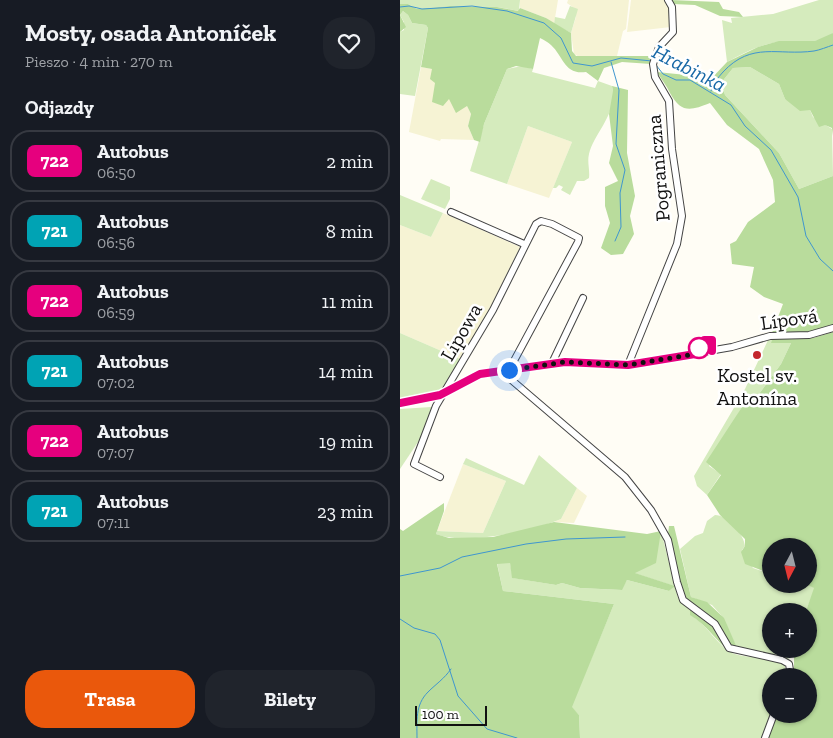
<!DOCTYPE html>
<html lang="pl">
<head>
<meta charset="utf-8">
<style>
	:root { --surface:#171b24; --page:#20242c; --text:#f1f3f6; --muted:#9ea1a6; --line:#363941; --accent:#ea580c }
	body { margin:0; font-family:"Zilla Slab",serif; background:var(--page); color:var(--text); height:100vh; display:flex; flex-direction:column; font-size:19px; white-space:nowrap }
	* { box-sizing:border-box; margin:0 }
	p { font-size:16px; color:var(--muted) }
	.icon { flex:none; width:28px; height:28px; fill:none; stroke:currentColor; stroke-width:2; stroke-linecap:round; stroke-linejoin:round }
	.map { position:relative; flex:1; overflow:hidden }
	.side { display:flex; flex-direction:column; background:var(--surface); width:400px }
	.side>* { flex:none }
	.badge { padding:0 10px; border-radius:8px; font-size:18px; line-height:32px }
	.needle { width:32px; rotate:187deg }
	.buttons { position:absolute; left:362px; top:538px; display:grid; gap:10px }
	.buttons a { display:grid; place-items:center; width:55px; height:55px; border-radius:50%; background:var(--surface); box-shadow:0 1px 4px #0004; font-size:25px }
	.scale { position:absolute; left:15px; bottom:12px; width:72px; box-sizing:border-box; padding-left:5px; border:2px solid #111; border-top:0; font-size:14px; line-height:18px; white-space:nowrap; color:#111; -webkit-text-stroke:4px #fff; paint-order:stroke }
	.you { position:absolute; width:25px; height:25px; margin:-12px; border:4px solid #fff; border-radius:50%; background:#1a73e8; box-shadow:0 0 0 8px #1a73e833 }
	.map>.badge { position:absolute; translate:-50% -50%; box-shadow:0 0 0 2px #fff }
	h2 { padding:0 25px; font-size:19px; line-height:45px }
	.round { display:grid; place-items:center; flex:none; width:52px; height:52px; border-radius:20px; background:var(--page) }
	.overview { display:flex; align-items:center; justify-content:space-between; height:85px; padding:0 25px }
	h1 { font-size:24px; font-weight:700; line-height:38px }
	.button { display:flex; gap:10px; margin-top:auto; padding:10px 25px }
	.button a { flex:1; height:58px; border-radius:20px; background:var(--accent); color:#fff; font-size:20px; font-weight:700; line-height:58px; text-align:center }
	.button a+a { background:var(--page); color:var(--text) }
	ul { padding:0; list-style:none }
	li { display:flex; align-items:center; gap:15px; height:62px; margin:0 10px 8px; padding:0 15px; border:2px solid var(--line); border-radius:20px }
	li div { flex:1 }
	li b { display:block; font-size:19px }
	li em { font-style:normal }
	li .badge { min-width:55px; font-weight:700; text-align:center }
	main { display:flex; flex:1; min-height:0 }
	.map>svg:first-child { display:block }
</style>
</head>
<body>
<main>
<section class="side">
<div class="overview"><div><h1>Mosty, osada Antoníček</h1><p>Pieszo · 4 min · 270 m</p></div><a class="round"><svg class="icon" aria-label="heart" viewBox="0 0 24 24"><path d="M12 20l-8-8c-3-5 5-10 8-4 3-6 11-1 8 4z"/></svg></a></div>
<h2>Odjazdy</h2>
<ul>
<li><span class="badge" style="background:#e6007e;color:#fff">722</span><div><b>Autobus</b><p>06:50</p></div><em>2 min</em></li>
<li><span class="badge" style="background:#00a3b4;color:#fff">721</span><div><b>Autobus</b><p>06:56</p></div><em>8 min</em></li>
<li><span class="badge" style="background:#e6007e;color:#fff">722</span><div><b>Autobus</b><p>06:59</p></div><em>11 min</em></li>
<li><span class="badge" style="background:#00a3b4;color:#fff">721</span><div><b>Autobus</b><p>07:02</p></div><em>14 min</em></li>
<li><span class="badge" style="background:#e6007e;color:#fff">722</span><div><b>Autobus</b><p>07:07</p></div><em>19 min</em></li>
<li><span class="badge" style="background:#00a3b4;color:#fff">721</span><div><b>Autobus</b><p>07:11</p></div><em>23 min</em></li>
</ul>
<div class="button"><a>Trasa</a><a>Bilety</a></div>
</section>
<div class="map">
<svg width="433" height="738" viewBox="0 0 433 738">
	<rect width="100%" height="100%" fill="#fffdf5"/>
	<g fill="#f6f3d4">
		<path d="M 120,0 L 158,0 L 154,24 L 146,18 L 120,8 Z"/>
		<path d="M 168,0 L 229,0 L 226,29 L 223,31 L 217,56 L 181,58 L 174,54 L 171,33 L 176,17 L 174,8 L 167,3 Z"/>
		<path d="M 231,0 L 265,0 L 270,9 L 271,27 L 227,32 Z"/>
		<path d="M 21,67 L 32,69 L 35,83 L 49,98 L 67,106 L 71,114 L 68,126 L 74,140 L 41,139 L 40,141 L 9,132 Z"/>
		<path d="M 128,126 L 172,142 L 149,198 L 107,184 Z"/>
		<path d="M 43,213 L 120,247 L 87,314 L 60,359 L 0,333 L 0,225 L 31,237 Z"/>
		<path d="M 63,464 L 106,481 L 83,533 L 37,531 Z"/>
		<path d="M 177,488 L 187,496 L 174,523 L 154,522 L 161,519 Z"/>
	</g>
	<g fill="#d5ebbd">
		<path d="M 0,0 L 120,0 L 119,11 L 97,7 L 50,6 L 17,9 L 8,4 L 0,4 Z"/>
		<path d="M 419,0 L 433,0 L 433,33 C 420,46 396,40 379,42 C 361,44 343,53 327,62 L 322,20 L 332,23 L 331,18 L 373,14 Z"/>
		<path d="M 170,6 L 178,9 L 171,33 L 154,24 L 155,17 L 165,19 Z"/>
		<path d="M 3,11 L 8,15 L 12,23 L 26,25 L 28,28 L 15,96 L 0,94 L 0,32 L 4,30 L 4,22 L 0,15 Z"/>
		<path d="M 122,66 L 133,69 L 132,72 L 195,88 L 198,81 L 212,86 C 219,112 194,133 189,154 C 187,162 190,170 189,178 L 184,181 L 177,181 L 170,195 L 161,190 L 163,187 L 159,185 L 156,188 L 153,188 L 172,142 L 128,126 L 107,184 L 70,171 L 84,124 L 107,69 Z"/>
		<path d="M 350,67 L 379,84 L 385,99 L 410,110 L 413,117 L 432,129 L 433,176 L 399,189 L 379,153 L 325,95 L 321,83 L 333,68 Z"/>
		<path d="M 31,179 L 50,187 L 50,199 L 45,209 L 21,199 Z"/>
		<path d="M 0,195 L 43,213 L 31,237 L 0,225 Z"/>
		<path d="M 0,333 L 60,359 C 40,394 42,396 0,399 Z"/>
		<path d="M 369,338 L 373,338 L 372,343 L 391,343 L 381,364 L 359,394 L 342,407 L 309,466 L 321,474 L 307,495 L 297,486 L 294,476 L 345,389 Z"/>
		<path d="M 31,407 L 33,408 L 22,436 L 0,469 L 0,409 Z"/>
		<path d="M 139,455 L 177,488 L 161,519 C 132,531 65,546 36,534 L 37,531 L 83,533 L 106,481 L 63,464 L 66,458 L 124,485 Z"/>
		<path d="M 315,515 C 327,515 344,534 345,546 L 342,550 L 353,568 L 371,574 L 371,584 L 405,584 L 415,588 L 406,611 L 371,611 L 371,649 L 394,649 L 394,654 L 388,659 L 338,650 L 321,615 L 312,605 L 291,597 L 280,549 L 295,536 L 303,533 L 307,521 Z"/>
		<path d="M 261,531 L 278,598 L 290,609 L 291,615 C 307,625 318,646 332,653 C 348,660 371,653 385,666 L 385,676 L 371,676 L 371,712 L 362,738 L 180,738 L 179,715 L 171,707 L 214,604 L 103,591 L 97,563 L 110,563 L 113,578 L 156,585 L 162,583 L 180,588 L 221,590 L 227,580 L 269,591 L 274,586 L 234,573 Z"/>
	</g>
	<g fill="#b9dc9c">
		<path d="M 271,0 L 319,2 L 323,9 L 339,12 L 343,17 L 320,16 L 295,5 L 273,4 Z"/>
		<path d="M 0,4 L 8,4 L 17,9 L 50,6 L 97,7 L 118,11 L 120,8 L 146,18 L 171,33 L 172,51 L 176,56 L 253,56 L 251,64 L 222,62 L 204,68 L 198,81 L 186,72 C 164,75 164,57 151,45 C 148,42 144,40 140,38 L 133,69 L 116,66 L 107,69 L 84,124 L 80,142 L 74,140 L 68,126 L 71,114 L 67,106 L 56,113 L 49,99 L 43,106 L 32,102 L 35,83 L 30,79 L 32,69 L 21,67 L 28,28 L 26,25 L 12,23 L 8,15 L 3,11 L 0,15 L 6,27 L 0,32 Z"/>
		<path d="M 433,33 L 433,136 L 432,128 L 425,125 L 419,127 L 410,110 L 400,111 L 385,99 L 379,84 L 350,67 L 333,68 L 321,83 L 325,95 L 379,153 L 399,189 L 433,176 L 433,326 L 411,333 L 372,333 L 383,304 L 364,297 L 350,287 L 354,267 L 332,264 L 330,244 L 336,241 L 348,222 L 375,202 L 373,180 L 359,149 L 327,125 L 310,103 C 290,111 281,113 270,93 C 267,86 261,79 257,72 L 296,76 L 310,80 L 327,62 L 358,47 L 379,41 L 415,41 Z"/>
		<path d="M 212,86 L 228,90 L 227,153 L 235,196 L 230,216 L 234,234 L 223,254 L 211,255 L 201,248 L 210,223 L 205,206 L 205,187 L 218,181 L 209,163 L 213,146 L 209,114 L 213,91 Z"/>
		<path d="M 433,332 L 433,738 L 368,738 L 377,714 L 409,714 L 409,676 L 391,676 L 394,667 L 394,649 L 409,649 L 409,611 L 406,611 L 414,588 L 405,584 L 409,584 L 409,546 L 371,546 L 371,574 L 345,564 L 341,552 L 345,546 L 345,539 L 320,515 L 307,495 L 321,475 L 306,462 L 342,407 L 359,394 L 381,364 L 391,343 L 371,343 L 373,338 L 413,338 Z"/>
		<path d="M 44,503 L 44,511 L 36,534 L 49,538 L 93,537 L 154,522 L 247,534 L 261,531 L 256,563 L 235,573 L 275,586 L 269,591 L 227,580 L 222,590 L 180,588 L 162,583 L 156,585 L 112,578 L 110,563 L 97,564 L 103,591 L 214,604 L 172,707 L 179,715 L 180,738 L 0,738 L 0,529 L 3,531 Z"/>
		<path d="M 269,526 L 274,526 L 291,597 L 307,602 L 324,618 L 338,650 L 331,653 C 316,641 307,625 290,615 L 290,609 L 280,590 L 268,534 Z"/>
	</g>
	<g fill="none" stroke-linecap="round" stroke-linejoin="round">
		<g stroke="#3f96cf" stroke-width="1">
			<path d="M 0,7 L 9,6 L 22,9 L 72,6 L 107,11 L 144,23 L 161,38 L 173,63 L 192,66 L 221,58 L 252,61"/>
			<path d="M 211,62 L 219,90 L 216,144 L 225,170 L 220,193 L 221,227 L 215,241"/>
			<path d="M 256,65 L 263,74 L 276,80 L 290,80 L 331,105 L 345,126 L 371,150 L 398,197 L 406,236 L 420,259 L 433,271"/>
			<path d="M 311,91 C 313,83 317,79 323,72 C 352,41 378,56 414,51 C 420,50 427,47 433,45"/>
			<path d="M 0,576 L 40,568 L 62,557 L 126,544 L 166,539 L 225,537"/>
			<path d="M 0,619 L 14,628 L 35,634 L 40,640 L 58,696 L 87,729 L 117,738"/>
			<path d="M 17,738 C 17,721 15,705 28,692 C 36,684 44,679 51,669"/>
		</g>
		<defs>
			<g id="minor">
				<path d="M 51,212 L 124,244"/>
				<path d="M 152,363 L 183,298"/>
				<path d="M 228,365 L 277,244 L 282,216 L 272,149 L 269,101 L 255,77 L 253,64 L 259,47 L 273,32 L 272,7 L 268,0"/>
				<path d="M 101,371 L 225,477 L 251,510 L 268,540 L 277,582 L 283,600 L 315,624 L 329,648 L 382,660 L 389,664 L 390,670 L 388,676"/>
				<path d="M 0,403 L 41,395 L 79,374 L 165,362 L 228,365 L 332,347 L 370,336 L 409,335 L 433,328"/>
				<path d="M 40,477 L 14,464 L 36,406 L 93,310 L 136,224 L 141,221 L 152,224 L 179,238 L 178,242 L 109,370"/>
				<path d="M 365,738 L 374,714"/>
			</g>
		</defs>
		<use href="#minor" stroke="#444" stroke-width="8"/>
		<use href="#minor" stroke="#fff" stroke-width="6"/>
	</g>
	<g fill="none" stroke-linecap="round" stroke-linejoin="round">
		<defs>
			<path id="line" d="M 0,403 L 40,395 L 80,374 L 165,362 L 228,365 L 295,354 L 304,340 L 312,340 L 312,351"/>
		</defs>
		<use href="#line" stroke="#fff" stroke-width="11"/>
		<use href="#line" stroke="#e6007e" stroke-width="8"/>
		<path stroke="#111" stroke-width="5" stroke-dasharray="0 9" d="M 109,370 L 165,362 L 228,365 L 295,354 L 299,348"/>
	</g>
	<circle fill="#fff" stroke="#e6007e" stroke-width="2.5" cx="299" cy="348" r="10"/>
	<circle fill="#c4262e" stroke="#fff" stroke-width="2" cx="357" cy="355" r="5"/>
	<g text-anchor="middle" stroke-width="5" stroke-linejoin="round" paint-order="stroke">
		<g font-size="20" fill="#111" stroke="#fff">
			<text transform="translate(258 168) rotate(-95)" y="7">Pograniczna</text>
			<text transform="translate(389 319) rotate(-8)" y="7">Lípová</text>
			<text transform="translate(61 332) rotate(-60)" y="7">Lipowa</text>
		</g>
		<g font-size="20" fill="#111" stroke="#fff">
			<text x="357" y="382">Kostel sv.<tspan x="357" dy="23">Antonína</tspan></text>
		</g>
		<g font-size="21" font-style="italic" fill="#1768a6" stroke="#fff">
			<text transform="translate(289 68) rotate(27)" y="7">Hrabinka</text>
		</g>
	</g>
</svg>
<div class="buttons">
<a><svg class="needle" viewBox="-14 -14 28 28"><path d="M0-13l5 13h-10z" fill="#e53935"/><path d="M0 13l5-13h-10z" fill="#9ea1a6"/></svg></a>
<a>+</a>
<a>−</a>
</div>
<div class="scale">100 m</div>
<div class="you" style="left:109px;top:370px"></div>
</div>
</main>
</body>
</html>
